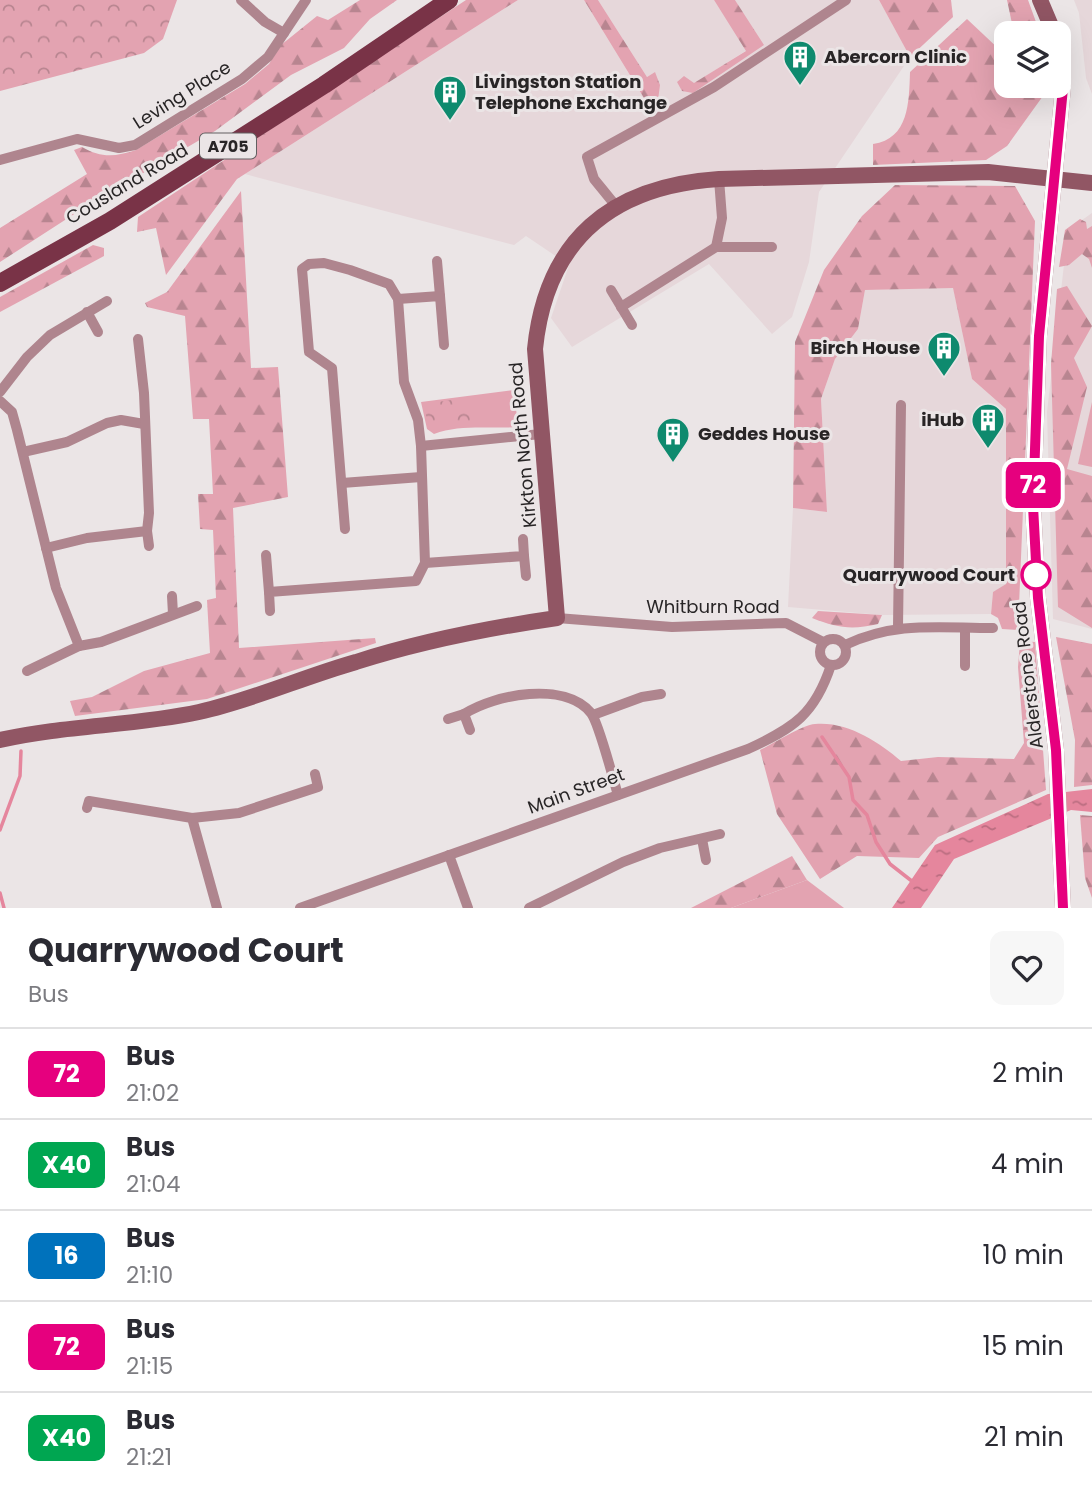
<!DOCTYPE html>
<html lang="en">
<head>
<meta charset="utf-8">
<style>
	:root { --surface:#fff; --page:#f7f7f7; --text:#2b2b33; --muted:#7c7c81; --line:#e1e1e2 }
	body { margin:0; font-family:Poppins,sans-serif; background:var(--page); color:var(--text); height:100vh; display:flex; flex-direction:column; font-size:26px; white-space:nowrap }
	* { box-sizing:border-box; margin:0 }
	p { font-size:23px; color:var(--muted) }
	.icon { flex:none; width:38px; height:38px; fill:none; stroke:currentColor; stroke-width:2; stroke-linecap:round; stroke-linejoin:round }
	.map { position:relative; height:908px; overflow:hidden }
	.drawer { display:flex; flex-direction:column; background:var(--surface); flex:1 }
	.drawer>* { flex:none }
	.badge { padding:0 14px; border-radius:10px; font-size:24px; line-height:46px }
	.tools { position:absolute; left:994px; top:21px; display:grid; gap:14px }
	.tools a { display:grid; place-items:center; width:77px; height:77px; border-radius:14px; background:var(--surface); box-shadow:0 7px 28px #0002; font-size:35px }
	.map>.badge { position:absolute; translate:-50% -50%; box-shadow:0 0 0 4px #fff }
	.round { display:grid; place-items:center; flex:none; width:74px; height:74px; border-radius:14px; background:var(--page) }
	.overview { display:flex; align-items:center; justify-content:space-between; height:119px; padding:0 28px }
	h1 { font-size:33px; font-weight:700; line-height:52px }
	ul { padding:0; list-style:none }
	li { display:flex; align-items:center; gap:21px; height:91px; padding:0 28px; border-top:2px solid var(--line) }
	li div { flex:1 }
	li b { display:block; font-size:26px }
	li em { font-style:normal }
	li .badge { min-width:77px; font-weight:700; text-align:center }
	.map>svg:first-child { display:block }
</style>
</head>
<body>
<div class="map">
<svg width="1092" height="908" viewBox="0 0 1092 908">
	<defs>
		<pattern id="forest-firs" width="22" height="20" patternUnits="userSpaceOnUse" patternTransform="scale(1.75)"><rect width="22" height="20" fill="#e3a3b1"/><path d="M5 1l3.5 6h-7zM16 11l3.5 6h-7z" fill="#b88590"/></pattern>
		<pattern id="park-crowns" width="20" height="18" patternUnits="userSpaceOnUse" patternTransform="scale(1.75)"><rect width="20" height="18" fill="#e3a3b1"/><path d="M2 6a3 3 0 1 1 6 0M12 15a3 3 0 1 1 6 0" fill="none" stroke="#b88590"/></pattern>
		<pattern id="water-ripples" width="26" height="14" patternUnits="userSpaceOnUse" patternTransform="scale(1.75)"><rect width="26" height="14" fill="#e5869d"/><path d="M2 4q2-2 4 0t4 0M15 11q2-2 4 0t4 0" fill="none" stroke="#ba6d80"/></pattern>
	</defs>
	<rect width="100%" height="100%" fill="#ebe5e6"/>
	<g fill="#e6d7da">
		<path d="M 518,0 L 584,0 L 647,103 L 655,72 L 647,77 L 598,0 L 714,0 L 747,50 L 682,91 L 763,45 L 735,0 L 879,0 L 910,57 L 819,192 L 809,262 L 792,317 L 772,334 L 709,264 L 572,347 L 551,318 L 569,265 L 526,236 L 514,245 L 245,174 Z"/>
		<path d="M 1074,0 L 1092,0 L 1092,94 L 1086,78 L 1079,13 Z"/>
		<path d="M 1092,213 L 1092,629 L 1053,619 L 1047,412 L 1068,230 Z"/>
		<path d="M 953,287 L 972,379 L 1006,409 L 1006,584 L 993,593 L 991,614 L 882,615 L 788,607 L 793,508 L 827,512 L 821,399 L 835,359 L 858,329 L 865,290 Z"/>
	</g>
	<g fill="#e3a3b1">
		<path d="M 514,390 L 518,427 C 488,429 460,424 434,434 L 427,429 L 421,402 Z"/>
		<path d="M 1092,402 L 1092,467 L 1078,464 Z"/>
		<path d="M 807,880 L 844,908 L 731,908 Z"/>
	</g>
	<g fill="url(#forest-firs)">
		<path d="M 360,0 L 397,0 L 370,19 L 344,48 L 291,75 L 215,131 L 82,209 L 0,262 L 0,228 L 87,174 L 74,150 L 82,147 C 101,158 115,157 136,150 L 245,84 L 269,64 L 281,45 L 317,16 L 328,20 Z"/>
		<path d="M 466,0 L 518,0 L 237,179 L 166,275 L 156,228 L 137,232 L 138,217 Z"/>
		<path d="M 584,0 L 598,0 L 647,77 L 655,72 L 660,85 L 658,100 L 647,103 Z"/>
		<path d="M 714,0 L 735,0 L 764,45 L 693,93 L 682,91 L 677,82 L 684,76 L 694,83 L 746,51 Z"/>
		<path d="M 879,0 L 951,0 L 953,17 L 910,57 Z"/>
		<path d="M 1007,0 L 1028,0 L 1040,33 L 1014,33 Z"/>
		<path d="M 967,19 L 1001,51 L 1006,49 L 1006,86 L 1048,86 L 1048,89 L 1007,146 L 986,160 L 873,165 L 873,144 C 909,139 909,102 910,72 Z"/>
		<path d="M 895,185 L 1015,186 L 1035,221 L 1018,630 L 1002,629 L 998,618 L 991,614 L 993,592 L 1006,584 L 1006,409 L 972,379 L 953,288 L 865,290 L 858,329 L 835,359 L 821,399 L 827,512 L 793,508 L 795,342 L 824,270 L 862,216 Z"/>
		<path d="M 241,191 L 251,368 L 278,367 L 288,497 L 233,508 L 239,648 L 375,638 L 376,643 L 207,699 L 75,716 L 70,701 L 92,697 L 144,671 L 210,653 L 207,600 L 216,598 L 213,530 L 200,529 L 198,494 L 213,494 L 209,419 L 193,419 L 185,316 L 147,307 L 145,303 L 167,292 Z"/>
		<path d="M 1080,219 L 1086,222 L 1087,229 L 1092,226 L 1092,268 L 1089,259 L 1082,254 L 1069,265 L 1059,267 L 1065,230 Z"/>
		<path d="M 93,245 L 104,248 L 104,256 L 0,312 L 0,297 Z"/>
		<path d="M 1067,286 L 1092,326 L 1074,358 L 1087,387 L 1067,469 L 1092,476 L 1092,628 L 1058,607 L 1051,364 L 1057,289 Z"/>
		<path d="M 818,611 L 882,615 L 878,624 C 852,630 837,628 812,618 Z"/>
		<path d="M 1056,637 L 1092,644 L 1092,785 L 1074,787 L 1075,740 Z"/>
		<path d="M 1020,641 L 1035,642 L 1046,790 L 938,837 L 919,858 L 857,856 L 820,879 L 777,814 L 760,750 C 773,744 802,725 815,724 C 847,721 879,742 901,761 L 938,757 L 1014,759 L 1024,743 L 1018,667 Z"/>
		<path d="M 1080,815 L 1092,816 L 1092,898 L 1085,878 Z"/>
		<path d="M 792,856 L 807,880 L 731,908 L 691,908 Z"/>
	</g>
	<g fill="url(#park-crowns)">
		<path d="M 0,0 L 177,0 L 163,39 L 144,53 L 0,91 Z"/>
		<path d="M 472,397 L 474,426 L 441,429 L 428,425 L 424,404 Z"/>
	</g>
	<path fill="url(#water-ripples)" d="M 1092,789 L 1092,812 L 1071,810 L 954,859 L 921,908 L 892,908 L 935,845 L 1048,794 Z"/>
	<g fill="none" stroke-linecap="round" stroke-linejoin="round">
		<g stroke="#e5869d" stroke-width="3.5">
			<path d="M 822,737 L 849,777 L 853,800 L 867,815 L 876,842 L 890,864 L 913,882"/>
			<path d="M 0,830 L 20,776 L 21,751"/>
			<path d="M 0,893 L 4,908"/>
		</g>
		<g stroke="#af858e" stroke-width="10">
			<path d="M 241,0 L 265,22 L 284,33"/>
			<path d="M 0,160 L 77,139 L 119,148 L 135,145 L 242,79 L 268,57 L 306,0"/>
			<path d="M 616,206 L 594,179 L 587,157 L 714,87 L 846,0"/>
			<path d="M 716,247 L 722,218 L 719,179"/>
			<path d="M 437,261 L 440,296"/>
			<path d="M 611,290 L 632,325"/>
			<path d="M 398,299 L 440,296 L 444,345"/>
			<path d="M 621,307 L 716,247 L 772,247"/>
			<path d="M 87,312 L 98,332"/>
			<path d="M 0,392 L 27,357 L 50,335 L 107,301"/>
			<path d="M 0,401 L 12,412 L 17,430 L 56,588 L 79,646 L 101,642 L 197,606"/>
			<path d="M 421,446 L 541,434"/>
			<path d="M 23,452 L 67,442 L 107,423 L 121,420 L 144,424"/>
			<path d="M 342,483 L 421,477"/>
			<path d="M 147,531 L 149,546"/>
			<path d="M 46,548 L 87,538 L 147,531 L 149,513 L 144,393 L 138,339"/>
			<path d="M 266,555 L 269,592"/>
			<path d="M 524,556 L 526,576"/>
			<path d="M 425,563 L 524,556 L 523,539"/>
			<path d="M 172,596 L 173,614"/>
			<path d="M 270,611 L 269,592 L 416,581 L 425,563 L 421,446 L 418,420 L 404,382 L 398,299 L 389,284 L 350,270 L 324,263 L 309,264 L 302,269 L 309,352 L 332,368 L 345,529"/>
			<path d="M 557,618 L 672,627 L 786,623 L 823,642"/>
			<path d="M 898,627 L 901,405"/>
			<path d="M 965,628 L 965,666"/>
			<circle cx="833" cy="652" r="13"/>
			<path d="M 845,645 C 896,621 938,628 993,628"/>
			<path d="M 27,671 L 79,646"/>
			<path d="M 593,715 L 642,697 L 661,694"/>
			<path d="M 448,719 L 464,714"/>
			<path d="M 470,730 L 464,714 C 495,694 565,681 591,713 C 599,723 613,779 618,795"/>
			<path d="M 87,808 L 89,801 L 192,818 L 217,908"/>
			<path d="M 192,818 L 239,813 L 318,787 L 315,774"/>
			<path d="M 702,839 L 706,860"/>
			<path d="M 449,855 L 468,908"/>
			<path d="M 300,908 L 748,749 C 794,728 815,714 831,665"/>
			<path d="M 529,908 L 623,862 L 660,848 L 720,834"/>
		</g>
		<g stroke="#915664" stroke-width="16">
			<path d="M 1040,0 L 1054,33"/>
			<path d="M 1059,62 L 1063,88 L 1039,336 L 1033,506 L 1038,598 L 1056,750 L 1063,908"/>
			<path d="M 0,740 C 66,725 134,726 199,712 C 253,700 303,677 356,662 C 422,641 488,628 557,618 L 535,349 C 546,240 611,186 719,179 L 988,172 L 1092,183"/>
		</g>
		<path stroke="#793347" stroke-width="18" d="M 0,283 L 110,221 L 324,85 L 449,0"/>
	</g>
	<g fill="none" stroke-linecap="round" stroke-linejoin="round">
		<defs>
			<path id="line" d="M 1059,62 L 1063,88 L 1039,336 L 1033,506 L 1038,598 L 1056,750 L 1063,908"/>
		</defs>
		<use href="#line" stroke="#fff" stroke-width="16"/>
		<use href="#line" stroke="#e6007e" stroke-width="10"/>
	</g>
	<defs>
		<symbol id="building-pin" viewBox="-11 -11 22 30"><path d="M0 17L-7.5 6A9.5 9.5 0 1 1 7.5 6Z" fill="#0e8a6e" stroke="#ebe5e6"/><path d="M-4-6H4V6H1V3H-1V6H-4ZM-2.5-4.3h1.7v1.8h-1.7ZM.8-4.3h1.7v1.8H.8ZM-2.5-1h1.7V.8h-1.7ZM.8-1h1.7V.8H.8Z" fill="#fff"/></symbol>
	</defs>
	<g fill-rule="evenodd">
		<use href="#building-pin" x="781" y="38" width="38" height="52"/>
		<use href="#building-pin" x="431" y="73" width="38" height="52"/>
		<use href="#building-pin" x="925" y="329" width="38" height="52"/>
		<use href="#building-pin" x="969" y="401" width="38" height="52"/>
		<use href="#building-pin" x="654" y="415" width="38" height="52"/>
	</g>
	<circle fill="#fff" stroke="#e6007e" stroke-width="3.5" cx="1036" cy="575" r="14"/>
	<g text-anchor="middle" stroke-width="6" stroke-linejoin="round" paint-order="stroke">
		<rect fill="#ebe5e6" stroke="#625f60" stroke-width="2" x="200" y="133.5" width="56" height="25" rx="5"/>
		<g font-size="16" font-weight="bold" fill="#282526">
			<text x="228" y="152">A705</text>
		</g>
		<g font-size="18" font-weight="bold" fill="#282526" stroke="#ebe5e6" text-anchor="start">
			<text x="824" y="63">Abercorn Clinic</text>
			<text x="475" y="88">Livingston Station<tspan x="475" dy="21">Telephone Exchange</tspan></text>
			<text x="920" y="354" text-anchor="end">Birch House</text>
			<text x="964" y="426" text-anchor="end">iHub</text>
			<text x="698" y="440">Geddes House</text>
		</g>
		<g font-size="18" fill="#282526" stroke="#ebe5e6">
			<text transform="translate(182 95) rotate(-32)" y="6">Leving Place</text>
			<text transform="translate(127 184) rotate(-31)" y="6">Cousland Road</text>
			<text transform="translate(523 445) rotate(-95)" y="6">Kirkton North Road</text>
			<text x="713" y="613">Whitburn Road</text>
			<text transform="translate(1028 675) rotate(-97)" y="6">Alderstone Road</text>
			<text transform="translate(576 791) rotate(-20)" y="6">Main Street</text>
		</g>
		<g font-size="18" font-weight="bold" fill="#282526" stroke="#ebe5e6" text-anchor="end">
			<text x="1015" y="581">Quarrywood Court</text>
		</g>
	</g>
</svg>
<div class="tools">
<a><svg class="icon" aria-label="layers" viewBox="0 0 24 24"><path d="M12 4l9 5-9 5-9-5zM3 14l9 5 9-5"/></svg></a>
</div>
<b class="badge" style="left:1033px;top:485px;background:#e6007e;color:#fff">72</b>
</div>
<section class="drawer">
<div class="overview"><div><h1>Quarrywood Court</h1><p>Bus</p></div><a class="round"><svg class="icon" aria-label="heart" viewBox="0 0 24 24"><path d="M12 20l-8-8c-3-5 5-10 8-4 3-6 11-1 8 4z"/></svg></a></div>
<ul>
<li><span class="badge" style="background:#e6007e;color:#fff">72</span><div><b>Bus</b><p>21:02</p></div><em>2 min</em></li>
<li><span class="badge" style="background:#00a651;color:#fff">X40</span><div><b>Bus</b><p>21:04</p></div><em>4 min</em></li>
<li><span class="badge" style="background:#0072bc;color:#fff">16</span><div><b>Bus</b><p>21:10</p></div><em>10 min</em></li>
<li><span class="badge" style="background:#e6007e;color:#fff">72</span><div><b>Bus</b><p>21:15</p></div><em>15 min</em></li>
<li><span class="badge" style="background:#00a651;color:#fff">X40</span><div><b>Bus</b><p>21:21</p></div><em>21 min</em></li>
</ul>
</section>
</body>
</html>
